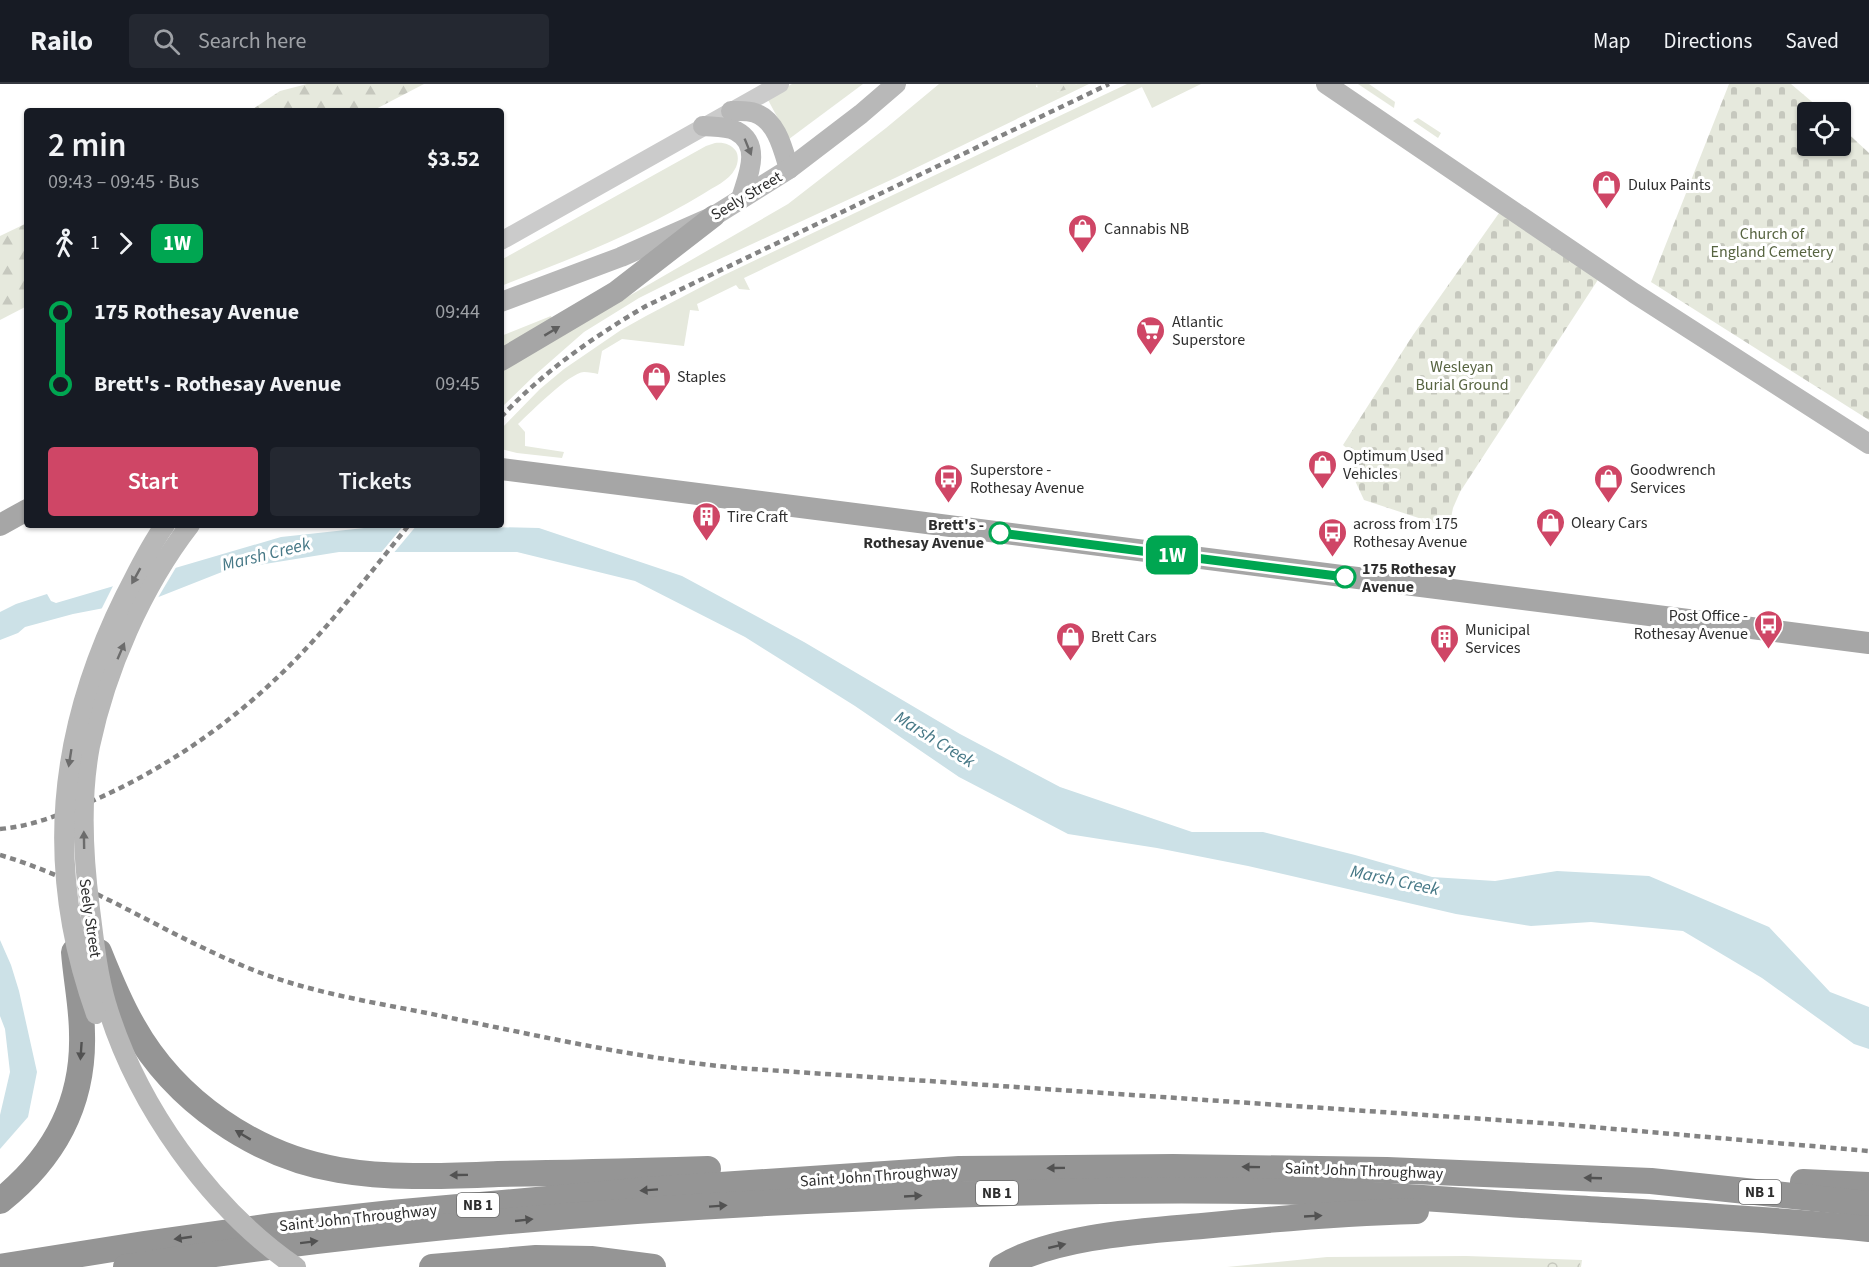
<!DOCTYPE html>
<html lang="en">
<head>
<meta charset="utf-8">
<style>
	:root { --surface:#171b24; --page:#242831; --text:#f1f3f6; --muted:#9ea1a6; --line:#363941; --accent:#cf4666 }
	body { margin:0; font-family:"Source Sans 3",sans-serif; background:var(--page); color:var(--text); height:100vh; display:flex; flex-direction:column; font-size:22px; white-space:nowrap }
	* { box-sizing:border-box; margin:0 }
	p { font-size:20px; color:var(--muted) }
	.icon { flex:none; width:33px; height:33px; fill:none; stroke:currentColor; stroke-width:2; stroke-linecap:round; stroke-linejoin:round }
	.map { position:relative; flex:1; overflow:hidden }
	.side { position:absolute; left:24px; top:24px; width:480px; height:420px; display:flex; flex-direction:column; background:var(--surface); border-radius:6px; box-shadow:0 2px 4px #0004 }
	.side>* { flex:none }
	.badge { padding:0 12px; border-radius:9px; font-size:21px; line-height:39px }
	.controls { position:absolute; left:1797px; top:18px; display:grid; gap:12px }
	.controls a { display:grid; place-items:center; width:54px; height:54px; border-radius:6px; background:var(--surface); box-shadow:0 2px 4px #0004; font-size:30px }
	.map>.badge { position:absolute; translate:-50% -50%; box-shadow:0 0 0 3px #fff }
	.legs { display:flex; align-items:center; gap:9px; height:66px; padding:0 24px; font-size:20px }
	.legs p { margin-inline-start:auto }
	.summary { display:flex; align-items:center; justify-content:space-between; height:102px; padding:0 24px }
	h1 { font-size:33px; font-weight:600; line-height:45px }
	.primary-button { display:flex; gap:12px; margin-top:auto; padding:12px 24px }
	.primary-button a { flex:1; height:69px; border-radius:6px; background:var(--accent); color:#fff; font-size:24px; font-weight:600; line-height:69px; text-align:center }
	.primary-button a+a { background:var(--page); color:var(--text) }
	ul { padding:0 24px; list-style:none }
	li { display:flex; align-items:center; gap:21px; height:72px; font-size:22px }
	li i { display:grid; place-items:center; width:9px; height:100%; margin:0 8px; background:currentColor }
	li i::after { content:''; width:15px; height:15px; margin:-8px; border:4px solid; border-radius:50%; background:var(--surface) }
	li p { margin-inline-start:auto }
	li:first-child i { background:linear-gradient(#0000 50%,currentColor 0) }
	li:last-child i { background:linear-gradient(currentColor 50%,#0000 0) }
	header { display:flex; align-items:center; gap:36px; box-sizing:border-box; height:84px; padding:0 30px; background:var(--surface); border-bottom:2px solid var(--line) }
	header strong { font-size:28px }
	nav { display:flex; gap:33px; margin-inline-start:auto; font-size:21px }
	.search { width:420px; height:54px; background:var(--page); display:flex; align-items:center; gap:15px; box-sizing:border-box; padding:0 21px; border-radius:6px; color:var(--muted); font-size:22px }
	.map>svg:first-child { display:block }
</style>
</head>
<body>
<header>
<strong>Railo</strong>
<div class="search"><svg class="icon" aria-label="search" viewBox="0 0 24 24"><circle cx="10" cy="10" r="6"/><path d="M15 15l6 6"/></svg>Search here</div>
<nav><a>Map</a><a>Directions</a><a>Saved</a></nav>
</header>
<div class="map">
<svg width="1869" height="1183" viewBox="0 0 1869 1183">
	<defs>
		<pattern id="forest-firs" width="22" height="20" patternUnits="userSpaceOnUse" patternTransform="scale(1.5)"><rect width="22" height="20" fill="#e6e9dd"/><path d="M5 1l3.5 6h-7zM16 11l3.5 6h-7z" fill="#c6c8be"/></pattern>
		<pattern id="cemetery-stones" width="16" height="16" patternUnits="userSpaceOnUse" patternTransform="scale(1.5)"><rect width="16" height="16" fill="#e6e9dd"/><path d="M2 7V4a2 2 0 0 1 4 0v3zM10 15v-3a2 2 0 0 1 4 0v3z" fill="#c6c8be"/></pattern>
		<pattern id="park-crowns" width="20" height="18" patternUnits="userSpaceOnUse" patternTransform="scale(1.5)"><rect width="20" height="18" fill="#e6e9dd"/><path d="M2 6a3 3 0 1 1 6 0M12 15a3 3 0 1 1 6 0" fill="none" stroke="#c6c8be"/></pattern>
	</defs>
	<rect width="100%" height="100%" fill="#fff"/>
	<g fill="#e6e9dd">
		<path d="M 792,0 L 863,0 L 789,55 L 767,14 Z"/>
		<path d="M 939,0 L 1037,0 L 1036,3 L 1057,8 L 1077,0 L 1089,0 L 895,94 L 685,191 L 639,214 L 584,248 L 535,291 L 501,324 L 501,286 L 788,120 L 886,44 Z"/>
		<path d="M 1127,0 L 1201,0 L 1152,24 L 1142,3 L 744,194 L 750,206 L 739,205 L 736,201 L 697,220 L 699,227 L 690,226 L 684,262 L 622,255 L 602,267 L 598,290 C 594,289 589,288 584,288 C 569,289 531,328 518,340 L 525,348 L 525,362 L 564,368 L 562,374 L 517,369 L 501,365 L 501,345 L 540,305 L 564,285 L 621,246 L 646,232 L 722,192 Z"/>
		<path d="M 1358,0 L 1369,0 L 1395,18 L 1394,24 Z"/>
		<path d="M 1418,34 L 1441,49 L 1438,54 L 1413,37 Z"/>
		<path d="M 715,59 C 723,58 731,60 736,67 C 739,72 738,80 735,85 C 729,97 713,103 703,110 C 639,149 570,175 501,202 L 501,176 L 706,62 Z"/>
		<path d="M 551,232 L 553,238 L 501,269 L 501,252 Z"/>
		<path d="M 1466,1172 L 1582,1176 L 1581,1183 L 1227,1183 L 1327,1173 Z"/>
	</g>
	<g fill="url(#forest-firs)">
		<path d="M 307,0 L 424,0 L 372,27 L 250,27 L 280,7 Z"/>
		<path d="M 1037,0 L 1077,0 C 1066,7 1051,11 1038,7 Z"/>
		<path d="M 27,139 L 27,222 L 0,236 L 0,152 Z"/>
	</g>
	<g fill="url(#cemetery-stones)">
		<path d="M 1729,0 L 1791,0 L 1824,28 L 1808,28 L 1808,62 L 1840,62 L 1841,43 L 1869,69 L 1869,336 L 1651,198 Z"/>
		<path d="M 1504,122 L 1603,188 L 1460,408 L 1453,424 L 1449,444 L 1364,416 L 1351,388 L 1359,375 L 1343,361 L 1413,251 Z"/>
	</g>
	<path fill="url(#park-crowns)" d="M 1543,1175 L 1580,1177 L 1580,1183 L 1543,1183 Z"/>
	<g fill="#cce1e7">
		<path d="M 392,441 L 539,444 L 682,492 L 804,558 L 960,650 L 1060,703 L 1192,748 L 1263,748 L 1355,771 L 1432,793 L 1495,797 L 1557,787 L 1649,792 L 1769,843 L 1830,908 L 1869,923 L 1869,965 L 1854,960 L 1762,894 L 1683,847 L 1591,838 L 1531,842 L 1456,830 L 1248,782 L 1157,764 L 1068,750 L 959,693 L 855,622 L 745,553 L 635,497 L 517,468 L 339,468 L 227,486 L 156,514 L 73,530 L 25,543 L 18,549 L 0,556 L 0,528 L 16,520 L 47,510 L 51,517 L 56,519 L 281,453 Z"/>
		<path d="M 0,856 L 11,881 L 19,907 L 37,988 L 28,1033 L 0,1065 L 0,1031 L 10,988 L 5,945 L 0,932 Z"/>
	</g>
	<g fill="#fff">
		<path d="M 404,441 L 417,441 L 392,471 L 379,471 Z"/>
		<path d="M 178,480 L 156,517 L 100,528 L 115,498 Z"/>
	</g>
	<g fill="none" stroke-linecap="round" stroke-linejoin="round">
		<path stroke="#cbcbcb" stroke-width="18" d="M 501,157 L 780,0"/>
		<g stroke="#b8b8b8" stroke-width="20">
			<path d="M 1326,0 L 1634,209 L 1869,360"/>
			<path d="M 731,27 C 739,27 747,26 755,29 C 777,37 783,65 789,85"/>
			<path d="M 703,42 C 713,43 727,42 736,47 C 763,61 747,94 741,115"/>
			<path d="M 501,218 L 621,173 L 714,132 L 789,85 L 861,30 L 896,0"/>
		</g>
		<g stroke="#a6a6a6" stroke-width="22">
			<path d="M 501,276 L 616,208 L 714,132"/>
			<path d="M 501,385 L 1869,559"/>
			<path d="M 0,441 L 27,426"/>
		</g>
		<g stroke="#959595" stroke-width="26">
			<path d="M 99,868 C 109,893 119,918 133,942 C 175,1017 255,1072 339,1086 C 391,1095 446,1092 498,1090 C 568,1089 638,1087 708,1085"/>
			<path d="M 1803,1098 L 1869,1101"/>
			<path d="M 0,1117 C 53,1075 84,1020 82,950 C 82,923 76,895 74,868"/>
			<path d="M 0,1183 L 144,1160 L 273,1142 L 392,1129 L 647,1106 L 959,1085 L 1173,1083 L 1387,1086 L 1651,1097 L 1869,1120"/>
			<path d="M 126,1183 C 366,1146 609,1125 852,1115 C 1001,1108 1150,1104 1300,1108 C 1390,1110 1481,1119 1571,1124 C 1671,1130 1770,1135 1869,1145"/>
			<path d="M 432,1183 L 536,1174 L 591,1175 L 653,1183"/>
			<path d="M 1002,1183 C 1053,1152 1143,1147 1202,1142 C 1273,1135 1344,1129 1416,1127"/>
		</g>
		<g stroke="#838383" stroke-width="4.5" stroke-dasharray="6 4.5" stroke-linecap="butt">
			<path d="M 501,333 C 543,288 593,253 646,222 L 1109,0"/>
			<path d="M 0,745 C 35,742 67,728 99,714 C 174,680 241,632 298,573 C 338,532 373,485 409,441"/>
			<path d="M 0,771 C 92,798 171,855 261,889 C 323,912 391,921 456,935 C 549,954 642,975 738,984 L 1557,1040 L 1869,1067"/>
		</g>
		<g stroke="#b8b8b8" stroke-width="20">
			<path d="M 190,441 C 142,503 106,586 90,662 C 80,715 83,772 90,825 C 94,856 97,888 106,919 C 136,1020 209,1123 296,1183"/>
			<path d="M 96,930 C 44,785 57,649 125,512 C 137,489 149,463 165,441"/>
		</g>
	</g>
	<defs><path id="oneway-solid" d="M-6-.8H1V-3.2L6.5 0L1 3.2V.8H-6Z" transform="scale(1.5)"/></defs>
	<g fill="#6c6c6c">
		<use href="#oneway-solid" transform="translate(748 63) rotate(68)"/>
		<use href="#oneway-solid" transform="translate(136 492) rotate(119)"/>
		<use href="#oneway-solid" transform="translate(121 567) rotate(-67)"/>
		<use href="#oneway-solid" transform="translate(70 674) rotate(99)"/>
		<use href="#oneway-solid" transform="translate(84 756) rotate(-91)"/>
	</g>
	<use fill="#5e5e5e" href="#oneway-solid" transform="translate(552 247) rotate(-31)"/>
	<g fill="#525252">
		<use href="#oneway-solid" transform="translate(81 967) rotate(94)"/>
		<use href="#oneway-solid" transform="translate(243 1051) rotate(-149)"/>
		<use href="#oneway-solid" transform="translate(1251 1083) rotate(-179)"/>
		<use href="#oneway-solid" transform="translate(1056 1084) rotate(179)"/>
		<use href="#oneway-solid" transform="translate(459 1091) rotate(179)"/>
		<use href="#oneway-solid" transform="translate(1593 1094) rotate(-178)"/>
		<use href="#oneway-solid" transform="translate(649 1106) rotate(176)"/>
		<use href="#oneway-solid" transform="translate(913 1112) rotate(-3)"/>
		<use href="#oneway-solid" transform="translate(718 1122) rotate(-4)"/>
		<use href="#oneway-solid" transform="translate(1313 1132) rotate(-3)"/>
		<use href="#oneway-solid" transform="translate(524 1136) rotate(-6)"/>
		<use href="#oneway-solid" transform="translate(183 1154) rotate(172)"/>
		<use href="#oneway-solid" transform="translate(309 1158) rotate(-7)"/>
		<use href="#oneway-solid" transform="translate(1057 1162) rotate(-13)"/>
	</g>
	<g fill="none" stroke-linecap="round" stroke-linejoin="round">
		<defs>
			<path id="line-1" d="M 1000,449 L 1345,493"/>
		</defs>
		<use href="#line-1" stroke="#fff" stroke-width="14"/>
		<use href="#line-1" stroke="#00a651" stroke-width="9"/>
	</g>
	<defs>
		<symbol id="shop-pin" viewBox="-11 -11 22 30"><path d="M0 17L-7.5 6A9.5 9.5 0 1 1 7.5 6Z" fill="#cf4666" stroke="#fff"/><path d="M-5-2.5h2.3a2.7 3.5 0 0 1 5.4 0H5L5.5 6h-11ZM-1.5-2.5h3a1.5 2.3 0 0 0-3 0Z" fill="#fff"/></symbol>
		<symbol id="supermarket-pin" viewBox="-11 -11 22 30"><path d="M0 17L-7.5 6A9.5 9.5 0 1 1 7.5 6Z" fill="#cf4666" stroke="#fff"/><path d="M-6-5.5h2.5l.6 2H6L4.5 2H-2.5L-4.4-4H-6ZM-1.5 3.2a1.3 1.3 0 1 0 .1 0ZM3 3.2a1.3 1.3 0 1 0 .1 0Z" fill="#fff"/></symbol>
		<symbol id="bus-pin" viewBox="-11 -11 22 30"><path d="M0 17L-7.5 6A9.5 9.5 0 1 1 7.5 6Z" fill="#cf4666" stroke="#fff"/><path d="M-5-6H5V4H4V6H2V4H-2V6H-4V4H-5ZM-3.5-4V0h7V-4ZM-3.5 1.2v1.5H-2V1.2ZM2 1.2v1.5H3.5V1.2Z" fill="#fff"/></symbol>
		<symbol id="building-pin" viewBox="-11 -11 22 30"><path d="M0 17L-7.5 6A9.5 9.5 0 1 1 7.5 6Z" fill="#cf4666" stroke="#fff"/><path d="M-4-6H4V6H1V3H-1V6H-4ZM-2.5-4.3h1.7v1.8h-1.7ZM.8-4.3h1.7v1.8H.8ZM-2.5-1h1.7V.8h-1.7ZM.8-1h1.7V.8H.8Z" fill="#fff"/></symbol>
	</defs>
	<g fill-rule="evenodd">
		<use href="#shop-pin" x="1590" y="84" width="33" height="45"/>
		<use href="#shop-pin" x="1066" y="128" width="33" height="45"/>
		<use href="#supermarket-pin" x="1134" y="230" width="33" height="45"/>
		<use href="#shop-pin" x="640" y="276" width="33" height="45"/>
		<use href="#shop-pin" x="1306" y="364" width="33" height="45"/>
		<use href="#bus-pin" x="932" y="378" width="33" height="45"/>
		<use href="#shop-pin" x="1592" y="378" width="33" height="45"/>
		<use href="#building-pin" x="690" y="416" width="33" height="45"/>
		<use href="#shop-pin" x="1534" y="422" width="33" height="45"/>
		<use href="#bus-pin" x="1316" y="432" width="33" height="45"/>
		<use href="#bus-pin" x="1752" y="524" width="33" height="45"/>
		<use href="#shop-pin" x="1054" y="536" width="33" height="45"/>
		<use href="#building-pin" x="1428" y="538" width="33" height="45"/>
	</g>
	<g fill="#fff" stroke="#00a651" stroke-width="3">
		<circle cx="1000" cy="449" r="10"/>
		<circle cx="1345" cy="493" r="10"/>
	</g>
	<g text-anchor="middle" stroke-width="6" stroke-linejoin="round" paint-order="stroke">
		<g fill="#fff" stroke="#6d6d6d" stroke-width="1.5">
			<rect x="1739" y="1096" width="42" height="24" rx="4.5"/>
			<rect x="976" y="1097" width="42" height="24" rx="4.5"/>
			<rect x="457" y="1109" width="42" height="24" rx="4.5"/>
		</g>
		<g font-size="15" font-weight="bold" fill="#2e2e2e">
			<text x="1760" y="1113">NB 1</text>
			<text x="997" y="1114">NB 1</text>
			<text x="478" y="1126">NB 1</text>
		</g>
		<g font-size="16" fill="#2e2e2e" stroke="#fff" text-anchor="start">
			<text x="1628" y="106">Dulux Paints</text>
			<text x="1104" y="150">Cannabis NB</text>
			<text x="1172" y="243">Atlantic<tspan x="1172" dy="18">Superstore</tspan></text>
			<text x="677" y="298">Staples</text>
			<text x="1343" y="377">Optimum Used<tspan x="1343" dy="18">Vehicles</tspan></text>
			<text x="970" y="391">Superstore -<tspan x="970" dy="18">Rothesay Avenue</tspan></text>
			<text x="1630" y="391">Goodwrench<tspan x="1630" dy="18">Services</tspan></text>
			<text x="727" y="438">Tire Craft</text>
			<text x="1571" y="444">Oleary Cars</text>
			<text x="1353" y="445">across from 175<tspan x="1353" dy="18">Rothesay Avenue</tspan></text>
			<text x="1748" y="537" text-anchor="end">Post Office -<tspan x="1748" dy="18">Rothesay Avenue</tspan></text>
			<text x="1465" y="551">Municipal<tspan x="1465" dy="18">Services</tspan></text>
			<text x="1091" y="558">Brett Cars</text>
		</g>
		<g font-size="16" fill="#2e2e2e" stroke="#fff">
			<text transform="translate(746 111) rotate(-31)" y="6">Seely Street</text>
			<text transform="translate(91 834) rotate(82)" y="6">Seely Street</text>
			<text transform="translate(1364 1086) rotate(2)" y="6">Saint John Throughway</text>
			<text transform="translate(879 1091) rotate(-4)" y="6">Saint John Throughway</text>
			<text transform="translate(358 1133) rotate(-6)" y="6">Saint John Throughway</text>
		</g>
		<g font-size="16" fill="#576441" stroke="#fff">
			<text x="1772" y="155">Church of<tspan x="1772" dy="18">England Cemetery</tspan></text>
			<text x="1462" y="288">Wesleyan<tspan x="1462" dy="18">Burial Ground</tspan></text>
		</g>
		<g font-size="16" font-weight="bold" fill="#2e2e2e" stroke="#fff" text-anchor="end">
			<text x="984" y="446">Brett's -<tspan x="984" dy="18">Rothesay Avenue</tspan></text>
			<text x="1362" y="490" text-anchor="start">175 Rothesay<tspan x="1362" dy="18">Avenue</tspan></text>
		</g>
		<g font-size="18" font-style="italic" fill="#467886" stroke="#fff">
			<text transform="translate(266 470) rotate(-14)" y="6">Marsh Creek</text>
			<text transform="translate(935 655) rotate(32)" y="6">Marsh Creek</text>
			<text transform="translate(1395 796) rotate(12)" y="6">Marsh Creek</text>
		</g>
	</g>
</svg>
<div class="controls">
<a><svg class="icon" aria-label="locate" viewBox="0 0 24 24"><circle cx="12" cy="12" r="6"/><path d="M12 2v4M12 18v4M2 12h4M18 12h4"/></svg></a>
</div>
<b class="badge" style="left:1172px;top:471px;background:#00a651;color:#fff">1W</b>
<section class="side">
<div class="summary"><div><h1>2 min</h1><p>09:43 – 09:45 · Bus</p></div><b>$3.52</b></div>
<div class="legs"><svg class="icon" aria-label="walk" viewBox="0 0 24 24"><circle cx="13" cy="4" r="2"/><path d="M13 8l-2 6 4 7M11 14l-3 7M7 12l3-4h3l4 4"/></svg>1<svg class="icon" aria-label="forward" viewBox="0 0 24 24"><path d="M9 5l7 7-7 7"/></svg><b class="badge" style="background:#00a651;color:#fff">1W</b></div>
<ul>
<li><i style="color:#00a651"></i><b>175 Rothesay Avenue</b><p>09:44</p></li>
<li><i style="color:#00a651"></i><b>Brett's - Rothesay Avenue</b><p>09:45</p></li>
</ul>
<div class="primary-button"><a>Start</a><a>Tickets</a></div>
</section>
</div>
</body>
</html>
